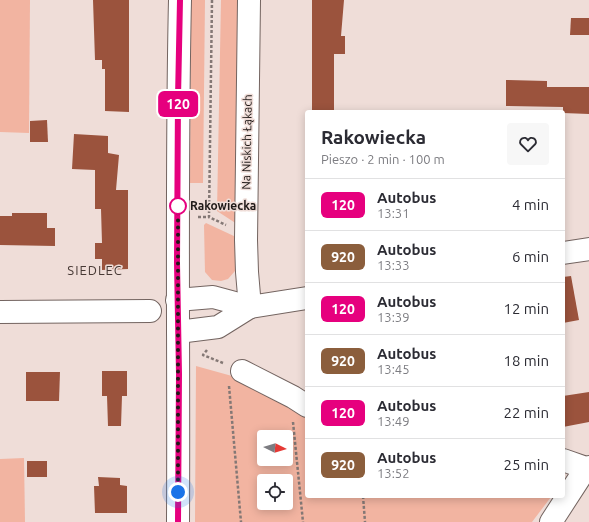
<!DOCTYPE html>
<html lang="pl">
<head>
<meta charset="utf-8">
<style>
	:root { --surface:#fff; --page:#f7f7f7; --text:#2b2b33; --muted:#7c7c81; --line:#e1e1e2 }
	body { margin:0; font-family:Ubuntu,sans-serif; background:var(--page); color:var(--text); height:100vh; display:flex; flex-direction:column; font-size:15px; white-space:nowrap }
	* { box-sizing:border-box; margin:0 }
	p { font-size:13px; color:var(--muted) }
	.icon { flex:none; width:22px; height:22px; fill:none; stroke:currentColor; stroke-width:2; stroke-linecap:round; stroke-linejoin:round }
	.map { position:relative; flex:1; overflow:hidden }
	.panel { position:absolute; left:305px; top:110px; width:260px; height:388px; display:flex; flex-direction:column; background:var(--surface); border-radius:4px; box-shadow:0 2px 10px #0003 }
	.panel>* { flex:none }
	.badge { padding:0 8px; border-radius:6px; font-size:14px; line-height:26px }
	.needle { width:26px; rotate:95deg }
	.fabs { position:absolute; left:257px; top:430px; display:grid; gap:8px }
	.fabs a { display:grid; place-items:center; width:36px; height:36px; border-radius:4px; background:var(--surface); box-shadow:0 2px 10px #0003; font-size:20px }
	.you { position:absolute; width:20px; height:20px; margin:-10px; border:3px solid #fff; border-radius:50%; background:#1a73e8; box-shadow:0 0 0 6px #1a73e833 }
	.map>.badge { position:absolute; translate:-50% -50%; box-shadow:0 0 0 2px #fff }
	.round { display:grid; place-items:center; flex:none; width:42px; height:42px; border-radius:4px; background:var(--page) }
	.overview { display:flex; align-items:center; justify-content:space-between; height:68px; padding:0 16px }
	h1 { font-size:19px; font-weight:600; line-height:30px }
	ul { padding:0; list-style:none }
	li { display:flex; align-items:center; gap:12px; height:52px; padding:0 16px; border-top:1px solid var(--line) }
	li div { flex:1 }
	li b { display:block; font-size:15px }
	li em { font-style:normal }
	li .badge { min-width:44px; font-weight:700; text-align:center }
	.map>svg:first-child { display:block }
</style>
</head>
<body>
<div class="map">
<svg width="589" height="522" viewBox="0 0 589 522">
	<rect width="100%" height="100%" fill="#efddd8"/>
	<g fill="#f2b4a1" fill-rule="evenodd">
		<path d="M 0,0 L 30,0 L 29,133 L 0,132 Z"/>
		<path d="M 191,0 L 205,0 L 203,183 L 190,183 Z"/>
		<path d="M 221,0 L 242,0 L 240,226 L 217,211 Z"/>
		<path d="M 206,223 L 236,237 L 235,271 L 228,279 L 221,281 L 212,280 L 205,272 L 204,225 Z"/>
		<path d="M 196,366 L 232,376 L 289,401 L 307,415 L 307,496 L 551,497 L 532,522 L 195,522 ZM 264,437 L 286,437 L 286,459 L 264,459 ZM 264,481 L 286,481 L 286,503 L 264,503 Z"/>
		<path d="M 24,458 L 25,522 L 0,522 L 0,459 Z"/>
	</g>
	<g fill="#9b533d">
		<path d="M 93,0 L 129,0 L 129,112 L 105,111 L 105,69 L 102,69 L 102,60 L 95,60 Z"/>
		<path d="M 312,0 L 344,0 L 341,36 L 345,36 L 345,54 L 334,54 L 334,112 L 312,112 Z"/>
		<path d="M 571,18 L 589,18 L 589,35 L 570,35 Z"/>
		<path d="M 506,80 L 547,81 L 547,87 L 589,87 L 589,114 L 563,113 L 563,107 L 506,106 Z"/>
		<path d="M 47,120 L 48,142 L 30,142 L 30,121 Z"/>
		<path d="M 74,134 L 108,136 L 108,153 L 119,155 L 116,190 L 128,190 L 128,269 L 102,270 L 102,259 L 95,259 L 95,243 L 102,243 L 101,209 L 95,209 L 95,170 L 72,169 Z"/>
		<path d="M 12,213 L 47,213 L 47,228 L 55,228 L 55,246 L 0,245 L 0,216 L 12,216 Z"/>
		<path d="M 571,276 L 579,320 L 563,323 L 563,277 Z"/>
		<path d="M 102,371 L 127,371 L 127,396 L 122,396 L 121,426 L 108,426 L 107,396 L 102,396 Z"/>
		<path d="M 26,372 L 60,372 L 59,401 L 26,401 Z"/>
		<path d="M 589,392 L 589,422 L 563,427 L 563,396 Z"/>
		<rect x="27" y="461" width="20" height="16"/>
		<path d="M 98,477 L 120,478 L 120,485 L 127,486 L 127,513 L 95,513 L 94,486 L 99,486 Z"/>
	</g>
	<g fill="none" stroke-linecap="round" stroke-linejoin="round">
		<defs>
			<g id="minor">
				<path d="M 249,0 L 246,240 L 247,272 L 250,307"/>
				<path d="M 563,253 L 589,249"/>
				<path d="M 177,300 L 213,297 L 250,307 L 307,298"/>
				<path d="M 0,312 L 150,311"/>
				<path d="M 178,332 L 218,327 L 250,307"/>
				<path d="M 242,371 L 293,397 L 307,406"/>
				<path d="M 563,460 L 586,468 L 589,467"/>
				<path d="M 178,522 C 179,348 176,174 180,0"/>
				<path d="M 551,522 L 586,468"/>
			</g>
		</defs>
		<use href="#minor" stroke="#736460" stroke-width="24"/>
		<g stroke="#847875" stroke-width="2.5" stroke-dasharray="3 2" stroke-linecap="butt">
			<path d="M 212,0 L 209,217 L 226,225"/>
			<path d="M 198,217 L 209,217"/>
			<path d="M 207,350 L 203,355 L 223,363"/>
			<path d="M 229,386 L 241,522"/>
			<path d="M 293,422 L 303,522"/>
			<path d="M 363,496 L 365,522"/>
		</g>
		<use href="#minor" stroke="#fff" stroke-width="22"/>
	</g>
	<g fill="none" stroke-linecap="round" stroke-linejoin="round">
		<defs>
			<path id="line" d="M 178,522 L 179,374 L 177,263 L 178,98 L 180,0"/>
		</defs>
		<use href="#line" stroke="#fff" stroke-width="9"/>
		<use href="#line" stroke="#e6007e" stroke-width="6"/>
		<path stroke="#201a18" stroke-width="4" stroke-dasharray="0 7.2" d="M 178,206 L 178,492"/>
	</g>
	<circle fill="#fff" stroke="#e6007e" stroke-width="2" cx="178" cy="206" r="8"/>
	<g text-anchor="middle" stroke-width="3" stroke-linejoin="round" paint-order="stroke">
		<g font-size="12" fill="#201a18" stroke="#efddd8">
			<text transform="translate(247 142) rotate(-89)" y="4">Na Niskich Łąkach</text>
		</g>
		<g font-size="12" font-weight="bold" fill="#201a18" stroke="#efddd8" text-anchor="start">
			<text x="190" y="210">Rakowiecka</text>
		</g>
		<g font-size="13" letter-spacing="1" fill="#473935" stroke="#efddd8">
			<text x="95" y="275">SIEDLEC</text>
		</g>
	</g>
</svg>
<div class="fabs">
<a><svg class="needle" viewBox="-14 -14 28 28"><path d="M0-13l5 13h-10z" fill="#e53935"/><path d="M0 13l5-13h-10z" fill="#7c7c81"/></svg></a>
<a><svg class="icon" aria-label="locate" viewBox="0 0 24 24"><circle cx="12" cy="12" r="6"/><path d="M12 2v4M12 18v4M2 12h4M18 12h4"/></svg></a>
</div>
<div class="you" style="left:178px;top:492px"></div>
<b class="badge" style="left:178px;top:104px;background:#e6007e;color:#fff">120</b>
<section class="panel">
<div class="overview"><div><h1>Rakowiecka</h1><p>Pieszo · 2 min · 100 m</p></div><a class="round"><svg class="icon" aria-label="heart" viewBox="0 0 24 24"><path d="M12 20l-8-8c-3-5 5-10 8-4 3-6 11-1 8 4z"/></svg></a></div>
<ul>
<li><span class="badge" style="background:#e6007e;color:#fff">120</span><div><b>Autobus</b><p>13:31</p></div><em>4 min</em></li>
<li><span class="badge" style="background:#8b5e3c;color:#fff">920</span><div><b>Autobus</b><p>13:33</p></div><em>6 min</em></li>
<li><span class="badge" style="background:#e6007e;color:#fff">120</span><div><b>Autobus</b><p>13:39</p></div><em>12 min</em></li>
<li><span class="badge" style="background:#8b5e3c;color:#fff">920</span><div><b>Autobus</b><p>13:45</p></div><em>18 min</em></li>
<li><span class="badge" style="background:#e6007e;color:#fff">120</span><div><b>Autobus</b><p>13:49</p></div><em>22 min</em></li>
<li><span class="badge" style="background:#8b5e3c;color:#fff">920</span><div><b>Autobus</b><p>13:52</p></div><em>25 min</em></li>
</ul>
</section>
</div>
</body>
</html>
